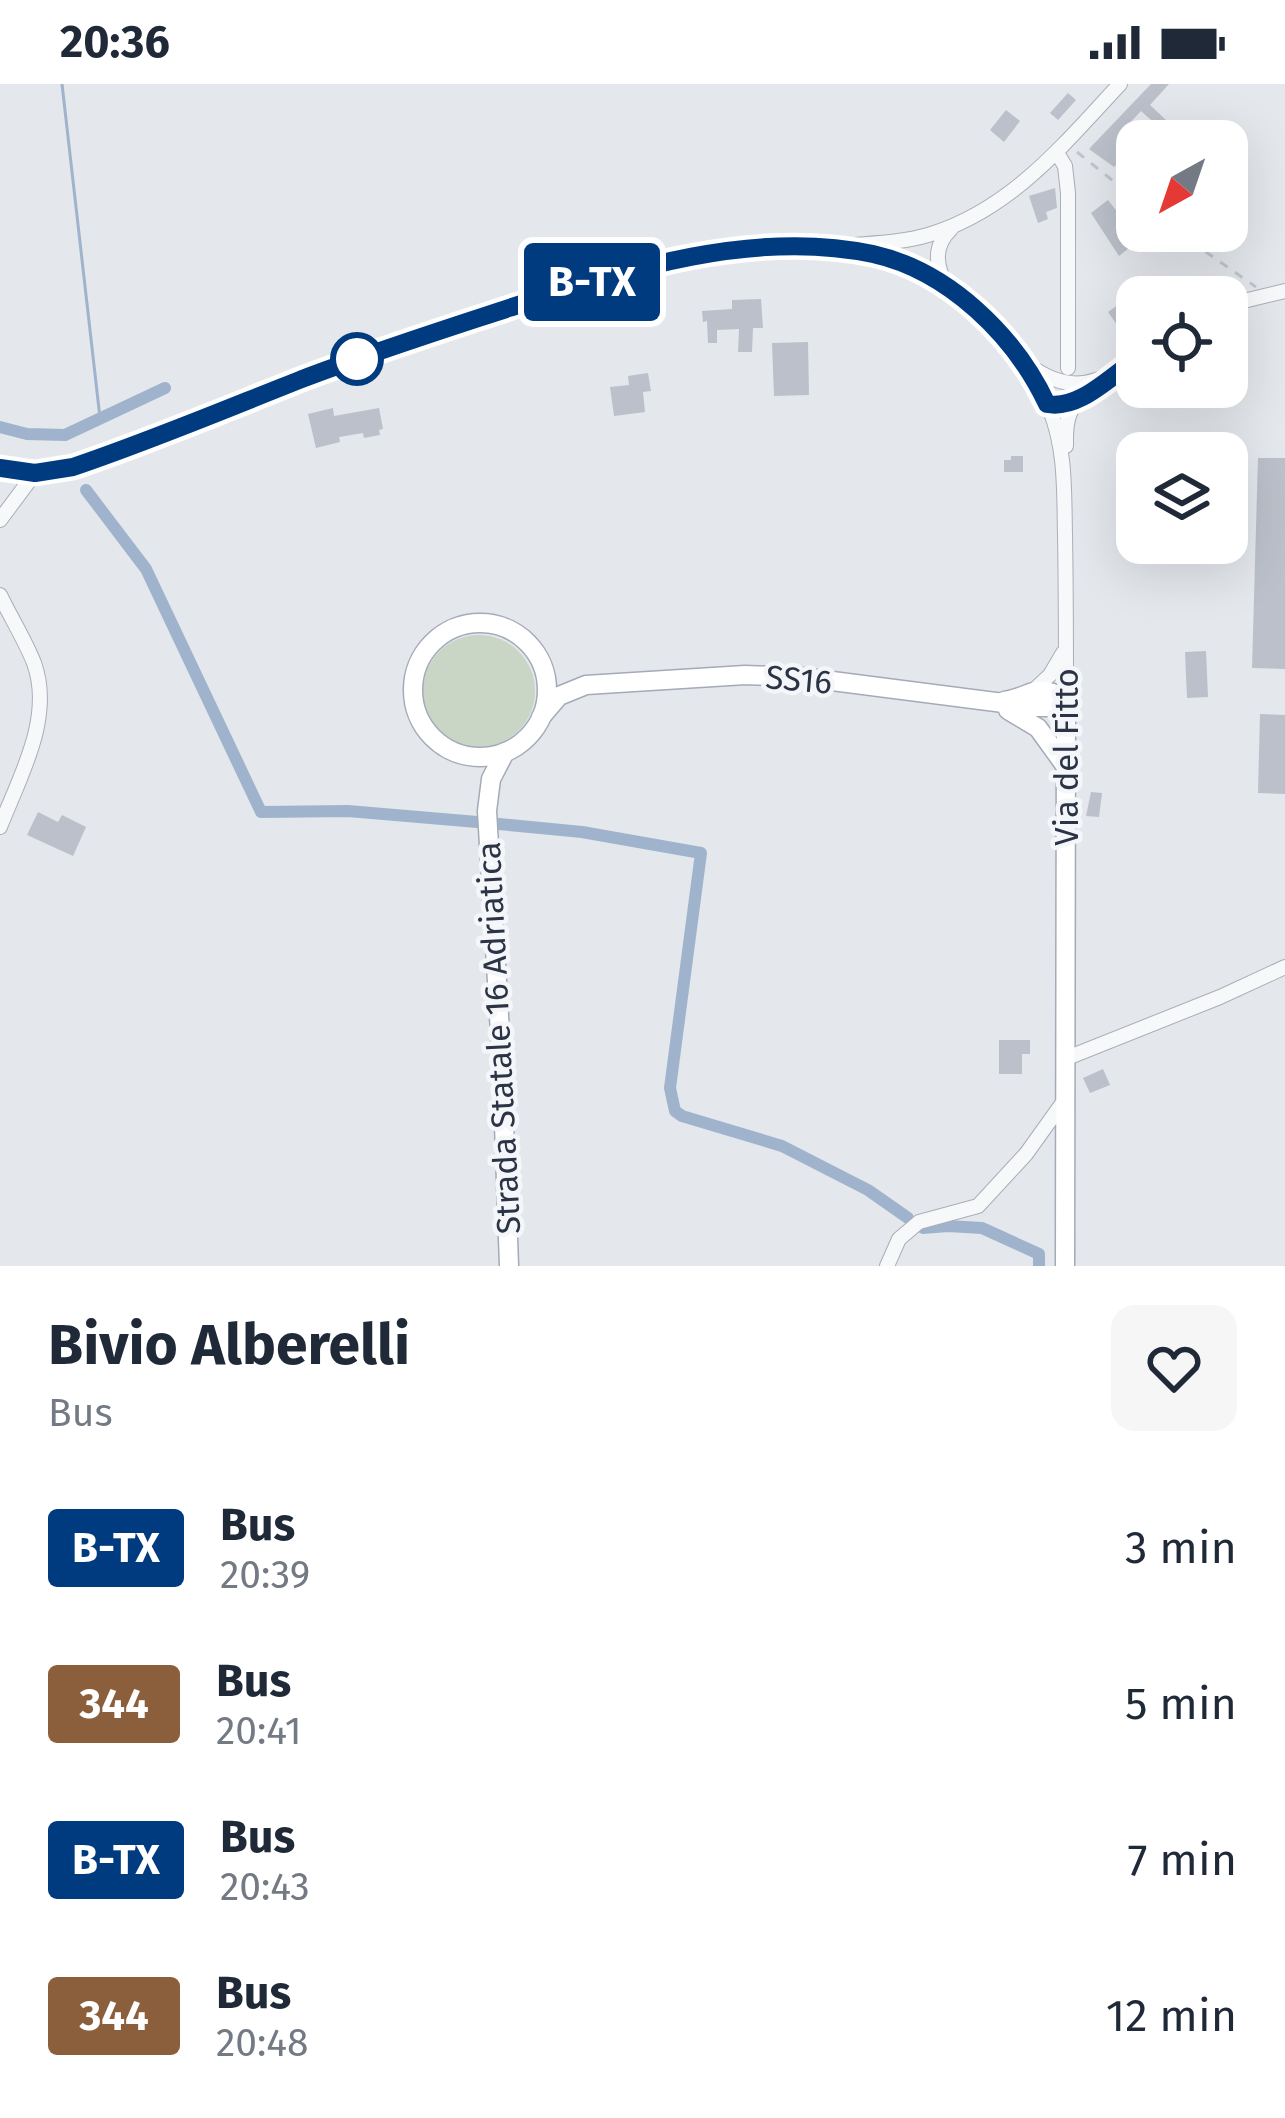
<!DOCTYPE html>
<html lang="it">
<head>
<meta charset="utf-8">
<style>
	:root { --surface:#fff; --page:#f6f6f7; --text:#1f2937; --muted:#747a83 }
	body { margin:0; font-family:"Fira Sans",sans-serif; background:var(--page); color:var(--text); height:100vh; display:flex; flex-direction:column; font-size:45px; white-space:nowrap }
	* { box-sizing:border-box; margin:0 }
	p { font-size:39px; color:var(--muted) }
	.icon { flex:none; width:66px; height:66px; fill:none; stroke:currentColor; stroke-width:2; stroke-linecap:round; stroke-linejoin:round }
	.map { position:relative; height:1182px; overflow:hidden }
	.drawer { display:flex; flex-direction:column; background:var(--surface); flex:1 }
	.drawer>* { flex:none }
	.badge { padding:0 24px; border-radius:9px; font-size:42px; line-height:78px }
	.needle { width:78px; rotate:220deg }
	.tools { position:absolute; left:1116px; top:36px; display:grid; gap:24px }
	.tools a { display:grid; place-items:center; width:132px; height:132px; border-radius:24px; background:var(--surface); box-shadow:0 12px 48px #0002; font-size:60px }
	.map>.badge { position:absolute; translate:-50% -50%; box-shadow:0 0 0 6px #fff }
	.round { display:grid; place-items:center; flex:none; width:126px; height:126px; border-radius:24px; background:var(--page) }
	.summary { display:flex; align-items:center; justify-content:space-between; height:204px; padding:0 48px }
	h1 { font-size:57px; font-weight:700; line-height:90px }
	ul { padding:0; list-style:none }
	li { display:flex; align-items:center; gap:36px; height:156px; padding:0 48px }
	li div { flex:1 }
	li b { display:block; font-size:45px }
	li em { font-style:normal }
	li .badge { min-width:132px; font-weight:700; text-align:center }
	.status { display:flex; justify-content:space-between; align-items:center; height:84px; padding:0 60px; background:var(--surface); direction:ltr }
	.status svg { height:33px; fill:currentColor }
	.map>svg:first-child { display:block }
</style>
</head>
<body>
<div class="status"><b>20:36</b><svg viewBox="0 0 49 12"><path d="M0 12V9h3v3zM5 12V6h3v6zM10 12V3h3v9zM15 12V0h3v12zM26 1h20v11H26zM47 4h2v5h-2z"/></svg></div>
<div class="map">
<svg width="1285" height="1182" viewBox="0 0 1285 1182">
	<rect width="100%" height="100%" fill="#e4e7ec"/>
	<circle fill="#c9d6c5" cx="479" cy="607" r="56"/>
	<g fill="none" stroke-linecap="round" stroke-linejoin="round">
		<path stroke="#9fb4cc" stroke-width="3" d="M 62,0 L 100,334"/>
		<g stroke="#9fb4cc" stroke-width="12">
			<path d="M 0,343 L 27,350 L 65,351 L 165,304"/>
			<path d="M 86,406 L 146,485 L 261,728 L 348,727 L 477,738"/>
			<path d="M 499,740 L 582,748 L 701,769 L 670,1004 L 675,1027 L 682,1032 L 782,1062 L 868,1106 L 908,1134"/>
			<path d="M 923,1144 L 948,1142 L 982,1144 L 1039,1170 L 1039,1182"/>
		</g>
	</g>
	<g fill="#bbc0ca">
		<path d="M 1151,0 L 1169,0 L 1150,21 L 1166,36 L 1159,43 L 1141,27 L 1123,46 L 1137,60 L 1137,74 L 1131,81 L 1123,74 L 1114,83 L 1089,65 Z"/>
		<path d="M 1068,9 L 1076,16 L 1058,36 L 1050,29 Z"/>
		<path d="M 1006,26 L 1020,37 L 1004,58 L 990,46 Z"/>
		<path d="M 1055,104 L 1057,124 L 1046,128 L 1048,135 L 1038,139 L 1029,112 Z"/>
		<path d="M 1108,116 L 1139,156 L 1119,172 L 1091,129 Z"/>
		<path d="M 1129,213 L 1137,225 L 1137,237 L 1122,248 L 1108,228 Z"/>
		<path d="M 761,215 L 763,244 L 753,244 L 752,268 L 738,268 L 739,245 L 717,246 L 717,259 L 708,259 L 707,237 L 703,238 L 702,227 L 732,225 L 732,216 Z"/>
		<path d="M 808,258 L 809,311 L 774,312 L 772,259 Z"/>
		<path d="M 648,289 L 651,307 L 643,308 L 645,328 L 614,332 L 610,303 L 629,301 L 628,292 Z"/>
		<path d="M 333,324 L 334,332 L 379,324 L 383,345 L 379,346 L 380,351 L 364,354 L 363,349 L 339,353 L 340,358 L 316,364 L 308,330 Z"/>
		<path d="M 1011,372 L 1023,372 L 1023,388 L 1004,388 L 1004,376 L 1011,376 Z"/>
		<path d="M 1258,374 L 1285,374 L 1285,585 L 1252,584 Z"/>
		<path d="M 1206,567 L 1208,613 L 1187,614 L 1185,568 Z"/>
		<path d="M 1260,630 L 1285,631 L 1285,710 L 1258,709 Z"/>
		<path d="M 1091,708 L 1102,709 L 1099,733 L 1086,732 Z"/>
		<path d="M 38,728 L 58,738 L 62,731 L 86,743 L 73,772 L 27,751 Z"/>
		<path d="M 999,956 L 1030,956 L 1030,970 L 1022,970 L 1022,990 L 999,990 Z"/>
		<path d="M 1103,985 L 1110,1001 L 1090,1009 L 1083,994 Z"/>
	</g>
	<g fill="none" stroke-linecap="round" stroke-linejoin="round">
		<defs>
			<g id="minor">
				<path d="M 1057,69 L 1065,82 L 1068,109 L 1068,284"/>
				<path d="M 853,161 C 878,159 904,158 928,151 C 1011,126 1063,61 1120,0"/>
				<path d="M 948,205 C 936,183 932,163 951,145"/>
				<path d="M 1227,221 L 1285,207"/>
				<path d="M 1030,282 C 1072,312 1097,299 1137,276"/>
				<path d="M 1066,362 C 1065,330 1070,320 1097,302"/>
				<path d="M 0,383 L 35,389 L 73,383 C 150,358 225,325 302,296 C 369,269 439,247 507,224 C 622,187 749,145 871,170 C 946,185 1022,257 1050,326 C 1066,366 1064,409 1065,451 C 1066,506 1066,560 1066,615"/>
				<path d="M 0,436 L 35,389"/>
				<path d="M 0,511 C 11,534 25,556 34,579 C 54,634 19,694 0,743"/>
				<path d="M 1035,605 L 1050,591 L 1063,569"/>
				<path d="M 1067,974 L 1220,913 L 1285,883"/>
				<path d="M 887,1182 L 899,1155 L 919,1138 L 978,1122 L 1026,1070 L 1064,1017"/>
			</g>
			<g id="major">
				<circle cx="480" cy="606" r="67"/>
				<path d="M 1004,617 C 1034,612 1034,598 1066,615"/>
				<path d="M 1008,626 L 1038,644 L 1064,680"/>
				<path d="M 541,633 L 559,612 L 586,601 L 745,591 L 801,593 L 1035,623 L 1049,623 L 1066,615"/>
				<path d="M 505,668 L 491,695 L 487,727 L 502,983 L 509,1182"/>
				<path d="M 1065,1182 L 1066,615"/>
			</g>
		</defs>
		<use href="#minor" stroke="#a9aeb7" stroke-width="16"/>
		<use href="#major" stroke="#a3abb8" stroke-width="21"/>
		<g stroke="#c2c5cb" stroke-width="3" stroke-dasharray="9 9" stroke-linecap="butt">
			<path d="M 1077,68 L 1137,116"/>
			<path d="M 1176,147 L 1256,203"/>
		</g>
		<use href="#minor" stroke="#f7f8fa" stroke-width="14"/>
		<use href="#major" stroke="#fff" stroke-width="18"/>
	</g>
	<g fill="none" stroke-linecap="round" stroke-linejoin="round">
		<defs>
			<path id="line" d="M 0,384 L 35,389 L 73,383 C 150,357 226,325 302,295 C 370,269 439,247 509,224 C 623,187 751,144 873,170 C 949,187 1015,252 1047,320 C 1080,326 1110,292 1137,275"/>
		</defs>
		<use href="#line" stroke="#fff" stroke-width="27"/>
		<use href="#line" stroke="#003b80" stroke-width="18"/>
	</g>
	<circle fill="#fff" stroke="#003b80" stroke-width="6" cx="357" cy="275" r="24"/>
	<g text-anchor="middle" stroke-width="9" stroke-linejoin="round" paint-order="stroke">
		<g font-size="33" fill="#2b3445" stroke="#f4f6f9">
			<text transform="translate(799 595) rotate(5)" y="12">SS16</text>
			<text transform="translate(1066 673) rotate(-90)" y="12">Via del Fitto</text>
			<text transform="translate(498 954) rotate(-93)" y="12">Strada Statale 16 Adriatica</text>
		</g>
	</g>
</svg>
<div class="tools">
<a><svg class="needle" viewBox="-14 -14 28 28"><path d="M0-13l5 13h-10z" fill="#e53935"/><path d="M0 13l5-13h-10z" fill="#747a83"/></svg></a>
<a><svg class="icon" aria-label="locate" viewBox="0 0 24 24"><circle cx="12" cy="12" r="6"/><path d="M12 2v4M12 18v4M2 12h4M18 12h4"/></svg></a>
<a><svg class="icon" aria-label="layers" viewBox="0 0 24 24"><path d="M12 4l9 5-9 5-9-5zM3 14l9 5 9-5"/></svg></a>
</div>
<b class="badge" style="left:592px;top:198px;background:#003b80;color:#fff">B-TX</b>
</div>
<section class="drawer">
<div class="summary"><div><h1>Bivio Alberelli</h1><p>Bus</p></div><a class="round"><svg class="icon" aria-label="heart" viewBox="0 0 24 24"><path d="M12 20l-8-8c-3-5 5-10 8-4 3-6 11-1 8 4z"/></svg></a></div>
<ul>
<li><span class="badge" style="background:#003b80;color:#fff">B-TX</span><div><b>Bus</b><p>20:39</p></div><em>3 min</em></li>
<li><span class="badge" style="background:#8b5e3c;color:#fff">344</span><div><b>Bus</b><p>20:41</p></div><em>5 min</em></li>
<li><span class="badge" style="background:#003b80;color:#fff">B-TX</span><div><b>Bus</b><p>20:43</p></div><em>7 min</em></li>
<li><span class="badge" style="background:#8b5e3c;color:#fff">344</span><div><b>Bus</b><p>20:48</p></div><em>12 min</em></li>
</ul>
</section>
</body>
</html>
